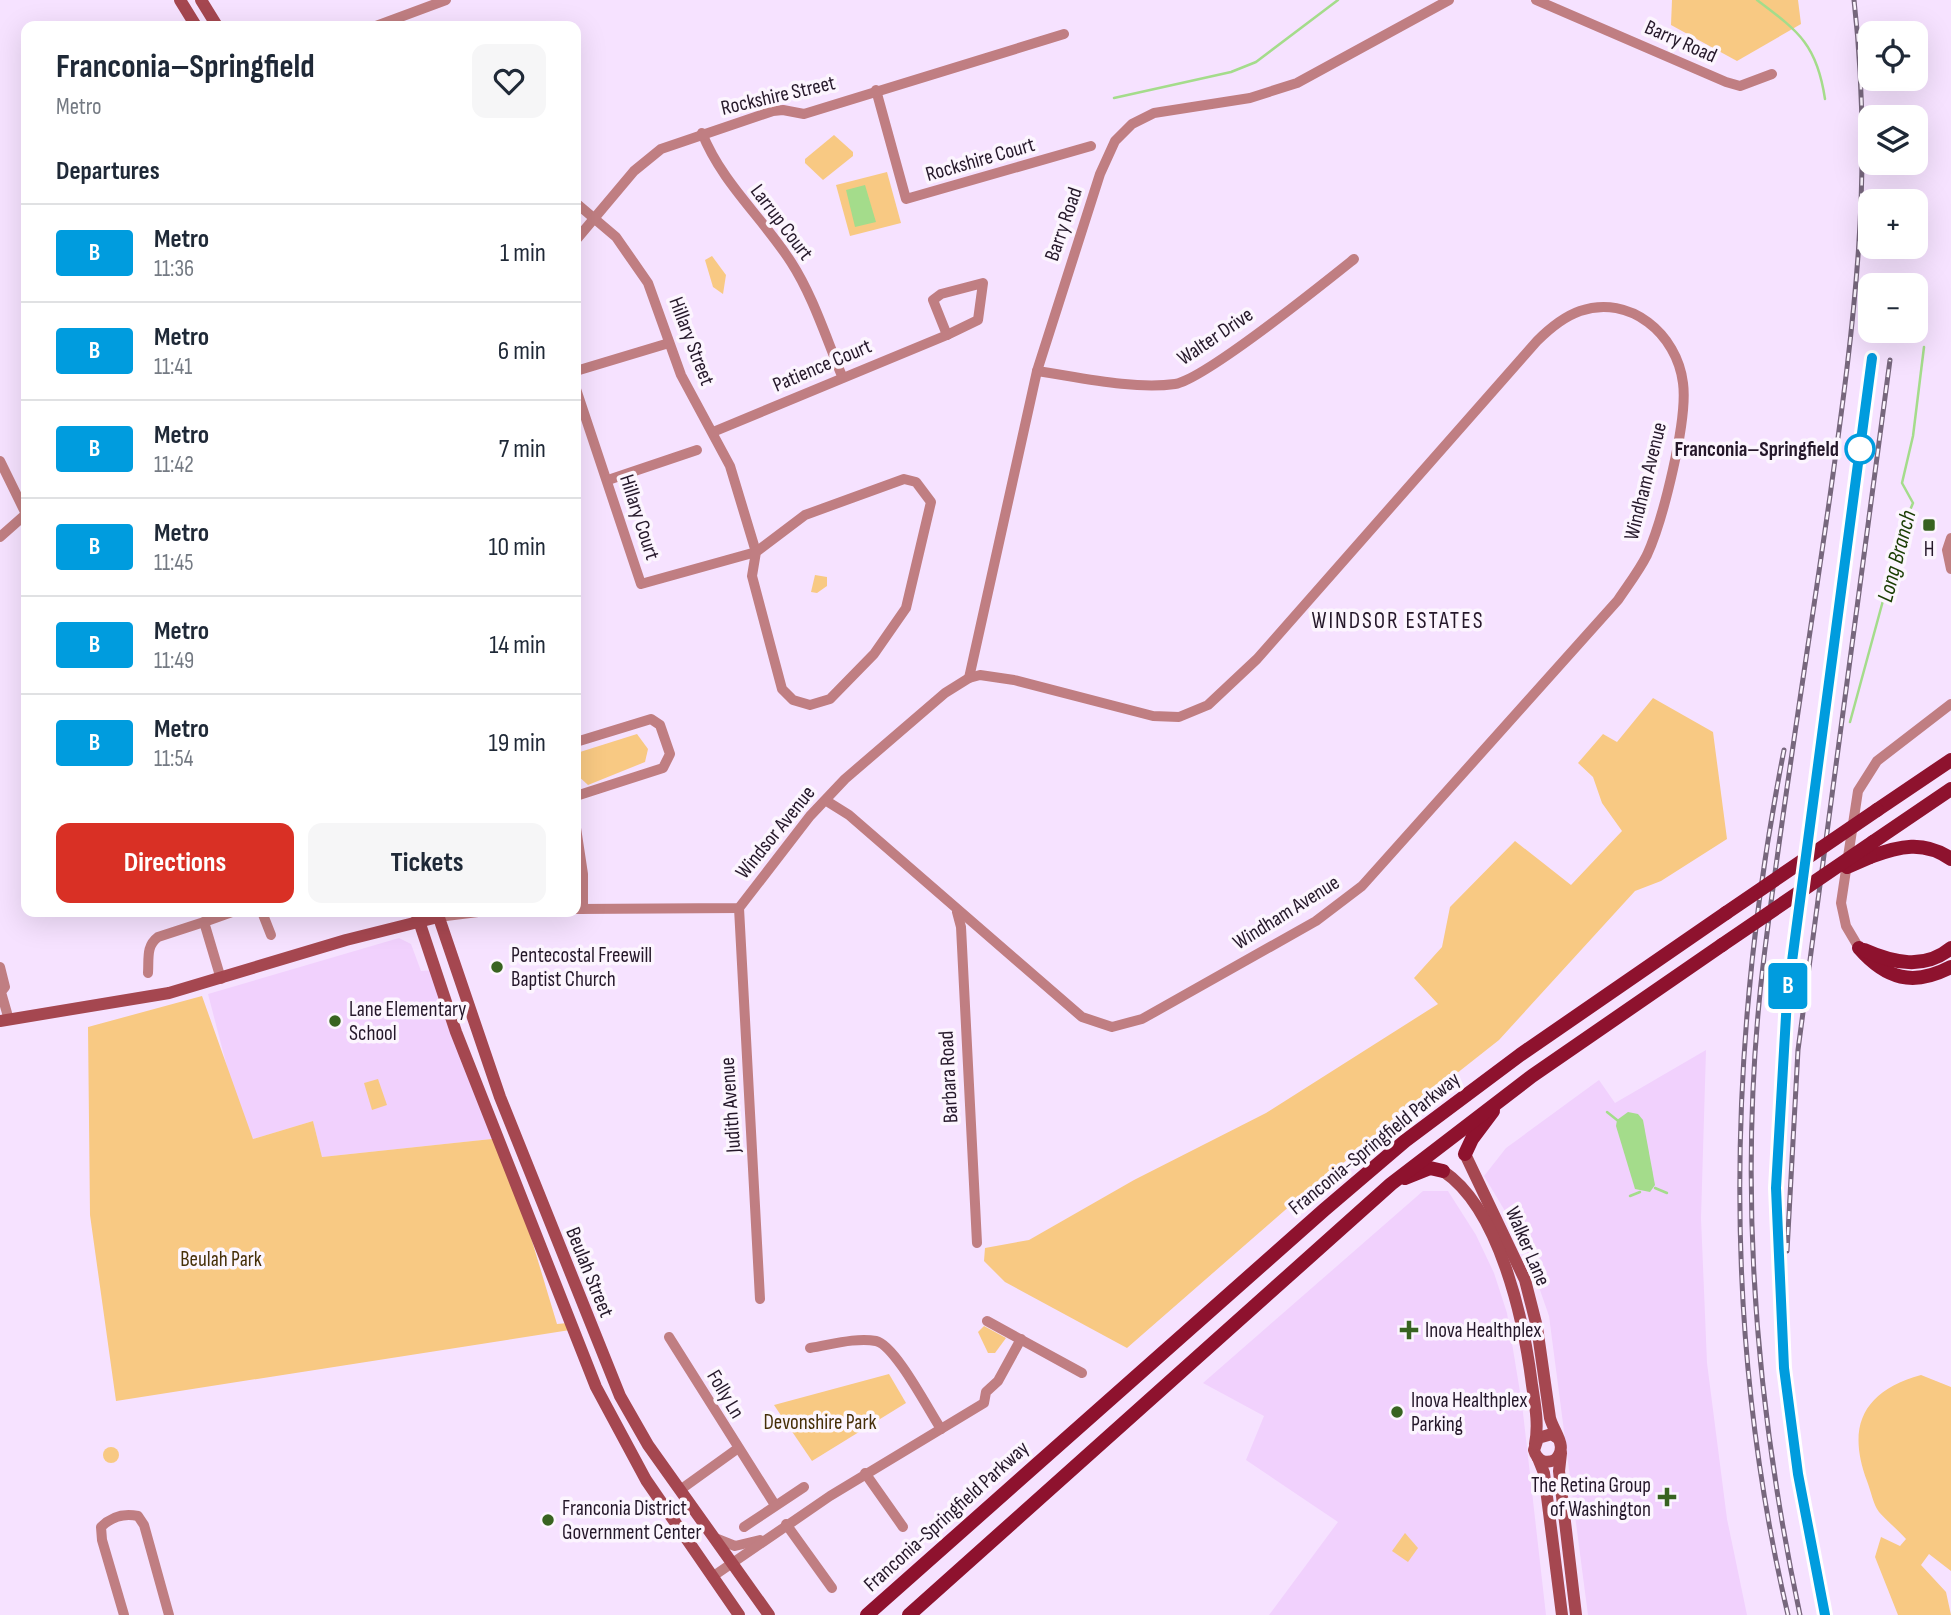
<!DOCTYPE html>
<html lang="en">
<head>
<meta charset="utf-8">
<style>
	:root { --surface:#fff; --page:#f6f6f7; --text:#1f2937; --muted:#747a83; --line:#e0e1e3; --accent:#d93025 }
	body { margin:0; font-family:"Sofia Sans Condensed",sans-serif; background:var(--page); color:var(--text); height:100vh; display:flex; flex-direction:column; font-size:26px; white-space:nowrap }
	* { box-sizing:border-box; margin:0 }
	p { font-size:23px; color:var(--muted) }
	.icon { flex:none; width:38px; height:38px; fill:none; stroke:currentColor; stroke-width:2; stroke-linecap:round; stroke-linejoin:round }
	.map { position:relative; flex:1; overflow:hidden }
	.sheet { position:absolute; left:21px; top:21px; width:560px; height:896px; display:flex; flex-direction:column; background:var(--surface); border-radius:14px; box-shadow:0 7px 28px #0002 }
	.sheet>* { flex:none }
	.badge { padding:0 14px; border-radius:5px; font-size:24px; line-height:46px }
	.fabs { position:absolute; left:1858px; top:21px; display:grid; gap:14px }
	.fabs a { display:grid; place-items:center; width:70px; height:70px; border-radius:14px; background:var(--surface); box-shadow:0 7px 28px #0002; font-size:35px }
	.map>.badge { position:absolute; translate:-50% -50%; box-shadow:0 0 0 4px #fff }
	h2 { padding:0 35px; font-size:26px; line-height:63px }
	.round { display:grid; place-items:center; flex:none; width:74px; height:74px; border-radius:14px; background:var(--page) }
	.overview { display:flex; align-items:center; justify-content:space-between; height:119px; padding:0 35px }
	h1 { font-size:33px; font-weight:700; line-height:52px }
	.action { display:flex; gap:14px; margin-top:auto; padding:14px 35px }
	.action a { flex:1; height:80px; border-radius:14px; background:var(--accent); color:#fff; font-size:28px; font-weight:700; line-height:80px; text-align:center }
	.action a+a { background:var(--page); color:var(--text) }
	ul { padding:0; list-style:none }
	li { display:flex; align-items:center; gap:21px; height:98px; padding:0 35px; border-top:2px solid var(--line) }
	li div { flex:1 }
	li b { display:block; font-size:26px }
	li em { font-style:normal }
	li .badge { min-width:77px; font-weight:700; text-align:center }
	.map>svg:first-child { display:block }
</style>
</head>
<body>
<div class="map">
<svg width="1951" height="1615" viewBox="0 0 1951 1615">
	<rect width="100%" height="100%" fill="#f6e2ff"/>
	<g fill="#f1d1fd">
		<path d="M 399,938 L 411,944 L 421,971 L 436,970 L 501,1138 L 322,1157 L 313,1121 L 253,1139 L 239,1113 L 208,994 Z"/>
		<path d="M 1706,1050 L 1701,1218 L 1707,1363 L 1727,1519 L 1747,1615 L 1588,1615 L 1549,1316 L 1523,1241 L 1484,1176 L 1506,1148 L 1599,1080 L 1615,1103 Z"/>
		<path d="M 1423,1191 L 1448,1191 L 1476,1235 L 1494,1273 L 1507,1313 L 1522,1404 L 1546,1615 L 1269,1615 L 1338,1522 L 1246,1460 L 1264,1416 L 1203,1383 Z"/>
	</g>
	<g fill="#f8c983">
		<path d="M 1672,0 L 1798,0 L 1801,24 L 1737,61 L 1671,25 Z"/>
		<path d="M 834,135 L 853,152 L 853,156 L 823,180 L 805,163 L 805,159 Z"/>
		<path d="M 887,172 L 901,223 L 850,236 L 836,185 Z"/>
		<path d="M 712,256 L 726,275 L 723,294 L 713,287 L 705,260 Z"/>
		<path d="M 815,575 L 827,577 L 827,586 L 817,593 L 811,592 Z"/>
		<path d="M 1653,698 L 1713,732 L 1727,839 L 1661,881 L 1635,891 L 1499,1040 L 1300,1197 L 1127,1348 L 1005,1282 L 984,1261 L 985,1248 L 1029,1240 L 1134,1180 L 1266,1113 L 1438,1004 L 1414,978 L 1442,947 L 1450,907 L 1515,841 L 1571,885 L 1622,831 L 1602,803 L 1593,777 L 1578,763 L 1603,734 L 1617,742 Z"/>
		<path d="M 637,734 L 648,749 L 645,762 L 588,785 L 576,774 L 576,758 L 580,752 Z"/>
		<path d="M 202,996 L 253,1139 L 313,1121 L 322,1157 L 501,1138 L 557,1324 L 568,1323 L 570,1330 L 116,1401 L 90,1215 L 88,1027 Z"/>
		<path d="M 378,1079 L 387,1105 L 372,1110 L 364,1083 Z"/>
		<path d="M 984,1326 L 1006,1338 L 995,1353 L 988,1353 L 978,1332 Z"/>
		<path d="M 889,1374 L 906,1403 L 812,1461 L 774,1405 Z"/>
		<path d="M 1921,1375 L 1951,1387 L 1951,1571 L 1929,1554 L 1921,1565 L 1946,1592 L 1951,1615 L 1898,1615 L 1875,1557 L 1881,1537 L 1900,1546 L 1906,1539 C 1898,1530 1887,1521 1879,1512 C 1873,1504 1871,1491 1867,1481 C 1846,1425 1864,1391 1921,1375 Z"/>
		<circle cx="111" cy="1455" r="8"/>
		<path d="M 1405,1533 L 1418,1548 L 1408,1562 L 1392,1551 Z"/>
	</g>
	<g fill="#a4dc8b">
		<path d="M 865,185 L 876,222 L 855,227 L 846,190 Z"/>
		<path d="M 1628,1112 L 1638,1114 L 1643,1120 L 1655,1185 L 1650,1192 L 1635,1189 L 1616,1126 L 1617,1120 Z"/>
	</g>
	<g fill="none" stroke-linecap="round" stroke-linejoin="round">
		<g stroke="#a4dc8b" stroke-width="2.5">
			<path d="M 1757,0 C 1798,31 1817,44 1825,99"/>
			<path d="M 1114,98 L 1231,72 L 1256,62 L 1338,0"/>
			<path d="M 1850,722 L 1903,527 L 1913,503 L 1902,483 L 1913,436 L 1924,347"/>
			<path d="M 1607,1112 L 1617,1120"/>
			<path d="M 1655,1188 L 1667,1193"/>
			<path d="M 1630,1196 L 1640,1192"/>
		</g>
		<g stroke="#c07e82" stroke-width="10">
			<path d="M 1536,0 L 1726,82 L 1740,86 L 1772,74"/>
			<path d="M 376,26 L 446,0"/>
			<path d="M 876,90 L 906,199 L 1091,146"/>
			<path d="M 702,133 C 722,183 762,217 791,262 C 813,296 826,338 842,376"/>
			<path d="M 576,203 L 616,237 L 648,283 L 681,375 L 730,466 L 756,552 L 641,584 L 576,389"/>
			<path d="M 576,240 L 634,171 L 661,149 L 773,111 L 783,110 L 804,114 L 1064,34"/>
			<path d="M 983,283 L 978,320 L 947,335 L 933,300 L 941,294 Z"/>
			<path d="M 576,371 L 669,343"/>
			<path d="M 1037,371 C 1078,377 1134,390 1175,384 C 1205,379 1324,283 1354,259"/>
			<path d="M 713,432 L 947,335"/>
			<path d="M 0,461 L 26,514"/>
			<path d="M 904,479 L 916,482 L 931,502 L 906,608 L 874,654 L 830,699 L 810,705 L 793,700 L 782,689 L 752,576 L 756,552 L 805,515 Z"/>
			<path d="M 608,480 L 697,450"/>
			<path d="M 0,537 L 26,514"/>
			<path d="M 1951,538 L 1947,550 L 1951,569"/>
			<path d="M 969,678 L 1037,371 L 1100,174 L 1115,141 L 1132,124 L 1154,113 L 1250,98 L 1297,83 L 1449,0"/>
			<path d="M 576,742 L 651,719 L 660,725 L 670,754 L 663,768 L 576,796"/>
			<path d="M 576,828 L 583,874 L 583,909"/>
			<path d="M 739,908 L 760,1299"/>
			<path d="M 576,909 L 739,908 L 810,816 L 845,779 L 945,693 L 969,678 L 980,675 L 1014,680 L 1153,716 L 1179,717 L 1208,705 L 1257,659 L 1537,341 C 1549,329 1563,317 1580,311 C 1630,294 1677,334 1683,383 C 1688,420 1663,520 1647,555 C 1639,571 1628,585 1618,600 L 1362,886 L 1316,921 L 1142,1019 L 1112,1027 L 1082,1017 L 849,815 L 825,800"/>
			<path d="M 262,912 L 271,935"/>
			<path d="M 957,912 L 961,927 L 977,1243"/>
			<path d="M 438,917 L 478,912"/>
			<path d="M 1859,948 L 1846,926 L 1841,903 L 1858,791 L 1877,761 L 1951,704"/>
			<path d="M 0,967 L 5,987 L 1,992 L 9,1020"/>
			<path d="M 148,973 C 149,958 146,946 158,937 L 204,922"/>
			<path d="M 221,979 L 204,922 L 232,912"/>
			<path d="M 987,1321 L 1082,1373"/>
			<path d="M 669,1337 L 775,1505"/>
			<path d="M 810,1348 C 830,1345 856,1337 876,1341 C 895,1345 929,1411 941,1429"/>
			<path d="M 865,1473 L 903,1527"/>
			<path d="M 680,1490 L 737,1449"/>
			<path d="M 786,1524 L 832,1588"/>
			<path d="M 744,1527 L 804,1487"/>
			<path d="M 715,1538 L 735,1546 L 760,1540"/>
			<path d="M 712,1577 L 830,1496 L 984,1403 L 986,1392 L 998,1381 L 1021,1339"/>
			<path d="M 124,1615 L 102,1540 L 101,1527 C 112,1516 124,1513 138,1516 L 144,1525 L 169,1615"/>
		</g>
		<g stroke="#a54750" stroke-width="12">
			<path d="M 180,0 L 196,26"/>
			<path d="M 201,0 L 217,26"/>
			<path d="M 416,912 L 456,1032 L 596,1387 L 646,1480 L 739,1615"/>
			<path d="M 437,912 L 500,1097 L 620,1396 L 648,1445 L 769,1615"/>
			<path d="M 0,1021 L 169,993 L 346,940 L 438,917"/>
			<path d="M 1465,1154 L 1525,1280 L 1537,1327 L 1550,1418 C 1554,1433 1569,1447 1555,1460 C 1545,1464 1537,1461 1534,1450 L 1538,1438 L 1552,1434 L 1559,1439"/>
			<path d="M 1443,1171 C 1500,1209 1524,1321 1532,1385 C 1535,1405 1539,1424 1535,1444"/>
			<path d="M 1561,1453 L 1559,1471 L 1576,1615"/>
			<path d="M 1538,1458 L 1544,1473 L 1562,1615"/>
		</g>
		<g stroke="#8e122e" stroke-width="14">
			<path d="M 1877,810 L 1951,760"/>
			<path d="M 1873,842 L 1951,789"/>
			<path d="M 1870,857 C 1899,846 1924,840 1951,859"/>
			<path d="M 1859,948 C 1886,979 1913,987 1951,967"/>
			<path d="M 1864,950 C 1893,963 1925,970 1951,948"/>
			<path d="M 1465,1154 L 1472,1139 L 1493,1111"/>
			<path d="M 1405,1178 L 1430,1168 L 1443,1171"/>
			<path d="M 867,1615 L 1324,1210 L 1405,1141 L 1520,1055 L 1726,913"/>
			<path d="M 909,1615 L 1391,1184 L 1532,1076 L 1722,945"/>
		</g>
		<defs>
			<g id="rail">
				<path d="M 1784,750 C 1728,1037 1721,1330 1788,1615"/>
				<path d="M 1787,1251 L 1798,1050 L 1890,360"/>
				<path d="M 1800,1615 C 1754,1398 1737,1178 1764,957 C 1783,803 1808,650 1830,496 C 1854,324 1874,175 1854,0"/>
				<path d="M 1825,1615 L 1798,1474 L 1785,1368 L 1776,1188 L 1786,998 L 1873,358"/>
			</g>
		</defs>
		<use href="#rail" stroke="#77677d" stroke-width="5"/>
		<use href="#rail" stroke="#fcf5fe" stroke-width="2.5" stroke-dasharray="8" stroke-linecap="butt"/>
		<g stroke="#8e122e" stroke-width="14">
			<path d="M 1847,867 L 1870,857"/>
			<path d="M 1726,913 L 1877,810"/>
			<path d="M 1722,945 L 1873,842"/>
		</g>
	</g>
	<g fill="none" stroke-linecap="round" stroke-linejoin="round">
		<defs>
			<path id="line" d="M 1825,1615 L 1798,1474 L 1784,1368 L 1776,1188 L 1787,999 L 1872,358"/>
		</defs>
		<use href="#line" stroke="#fff" stroke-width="16"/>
		<use href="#line" stroke="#009cde" stroke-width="10"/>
	</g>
	<circle fill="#fff" stroke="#009cde" stroke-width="3.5" cx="1860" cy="449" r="14"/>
	<g fill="#386320" stroke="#fcf5fe" stroke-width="2.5">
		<rect x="1922" y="518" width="14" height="14" rx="3.5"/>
		<circle cx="497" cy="967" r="7"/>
		<circle cx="335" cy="1021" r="7"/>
		<path d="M1405.5 1319.5h7v7h7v7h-7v7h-7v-7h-7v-7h7z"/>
		<circle cx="1397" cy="1412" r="7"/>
		<path d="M1663.5 1486.5h7v7h7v7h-7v7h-7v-7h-7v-7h7z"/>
		<circle cx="548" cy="1520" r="7"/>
	</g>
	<g text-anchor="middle" stroke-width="7" stroke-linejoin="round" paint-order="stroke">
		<g font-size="21" fill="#25182a" stroke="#fcf5fe">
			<text transform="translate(1681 41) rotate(24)" y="7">Barry Road</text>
			<text transform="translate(778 95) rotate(-13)" y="7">Rockshire Street</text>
			<text transform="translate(980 159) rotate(-16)" y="7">Rockshire Court</text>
			<text transform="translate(782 222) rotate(53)" y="7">Larrup Court</text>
			<text transform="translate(1063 224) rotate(-71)" y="7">Barry Road</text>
			<text transform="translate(1215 336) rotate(-34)" y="7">Walter Drive</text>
			<text transform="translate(692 341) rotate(69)" y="7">Hillary Street</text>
			<text transform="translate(822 365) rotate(-23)" y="7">Patience Court</text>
			<text transform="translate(1645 481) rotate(-76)" y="7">Windham Avenue</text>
			<text transform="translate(640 517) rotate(72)" y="7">Hillary Court</text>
			<text transform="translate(775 832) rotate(-51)" y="7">Windsor Avenue</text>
			<text transform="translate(1286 912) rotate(-32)" y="7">Windham Avenue</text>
			<text transform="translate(948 1077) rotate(-93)" y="7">Barbara Road</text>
			<text transform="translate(730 1105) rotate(-94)" y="7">Judith Avenue</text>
			<text transform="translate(1374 1143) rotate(-39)" y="7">Franconia-Springfield Parkway</text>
			<text transform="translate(1528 1246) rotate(67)" y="7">Walker Lane</text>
			<text transform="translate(590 1272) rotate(68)" y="7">Beulah Street</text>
			<text transform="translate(726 1394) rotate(59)" y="7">Folly Ln</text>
			<text transform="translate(946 1516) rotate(-42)" y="7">Franconia-Springfield Parkway</text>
		</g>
		<g font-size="21" font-weight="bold" fill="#25182a" stroke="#fcf5fe" text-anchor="end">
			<text x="1839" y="456">Franconia–Springfield</text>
		</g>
		<g font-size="21" fill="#25182a" stroke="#fcf5fe" text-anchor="start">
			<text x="1929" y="556" text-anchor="middle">H</text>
			<text x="511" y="962">Pentecostal Freewill<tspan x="511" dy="24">Baptist Church</tspan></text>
			<text x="349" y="1016">Lane Elementary<tspan x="349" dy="24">School</tspan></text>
			<text x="1425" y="1337">Inova Healthplex</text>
			<text x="1411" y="1407">Inova Healthplex<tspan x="1411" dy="24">Parking</tspan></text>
			<text x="1651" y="1492" text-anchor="end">The Retina Group<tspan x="1651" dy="24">of Washington</tspan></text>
			<text x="562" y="1515">Franconia District<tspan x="562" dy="24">Government Center</tspan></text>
		</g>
		<g font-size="21" fill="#462f08" stroke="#fcf5fe">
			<text x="221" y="1266">Beulah Park</text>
			<text x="820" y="1429">Devonshire Park</text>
		</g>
		<g font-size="23" font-style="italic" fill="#1a3d03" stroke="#fcf5fe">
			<text transform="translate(1896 556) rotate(-75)" y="8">Long Branch</text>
		</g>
		<g font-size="23" letter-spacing="2" fill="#25182a" stroke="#fcf5fe">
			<text x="1398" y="628">WINDSOR ESTATES</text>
		</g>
	</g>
</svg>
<div class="fabs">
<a><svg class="icon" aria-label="locate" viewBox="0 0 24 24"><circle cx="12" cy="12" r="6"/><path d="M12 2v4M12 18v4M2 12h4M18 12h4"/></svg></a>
<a><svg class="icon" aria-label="layers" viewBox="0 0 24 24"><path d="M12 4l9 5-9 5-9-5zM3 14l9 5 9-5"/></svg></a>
<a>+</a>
<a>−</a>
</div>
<b class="badge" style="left:1788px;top:986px;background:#009cde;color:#fff">B</b>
<section class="sheet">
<div class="overview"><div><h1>Franconia–Springfield</h1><p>Metro</p></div><a class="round"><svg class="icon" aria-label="heart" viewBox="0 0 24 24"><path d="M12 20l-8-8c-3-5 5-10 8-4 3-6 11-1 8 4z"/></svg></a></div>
<h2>Departures</h2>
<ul>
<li><span class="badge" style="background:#009cde;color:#fff">B</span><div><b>Metro</b><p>11:36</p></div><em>1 min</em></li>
<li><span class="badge" style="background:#009cde;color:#fff">B</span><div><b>Metro</b><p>11:41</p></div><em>6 min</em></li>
<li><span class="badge" style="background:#009cde;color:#fff">B</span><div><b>Metro</b><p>11:42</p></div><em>7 min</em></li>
<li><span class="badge" style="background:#009cde;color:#fff">B</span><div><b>Metro</b><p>11:45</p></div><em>10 min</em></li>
<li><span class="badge" style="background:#009cde;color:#fff">B</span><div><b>Metro</b><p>11:49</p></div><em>14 min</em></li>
<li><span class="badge" style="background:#009cde;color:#fff">B</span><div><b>Metro</b><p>11:54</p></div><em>19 min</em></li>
</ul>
<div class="action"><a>Directions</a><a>Tickets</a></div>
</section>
</div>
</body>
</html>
